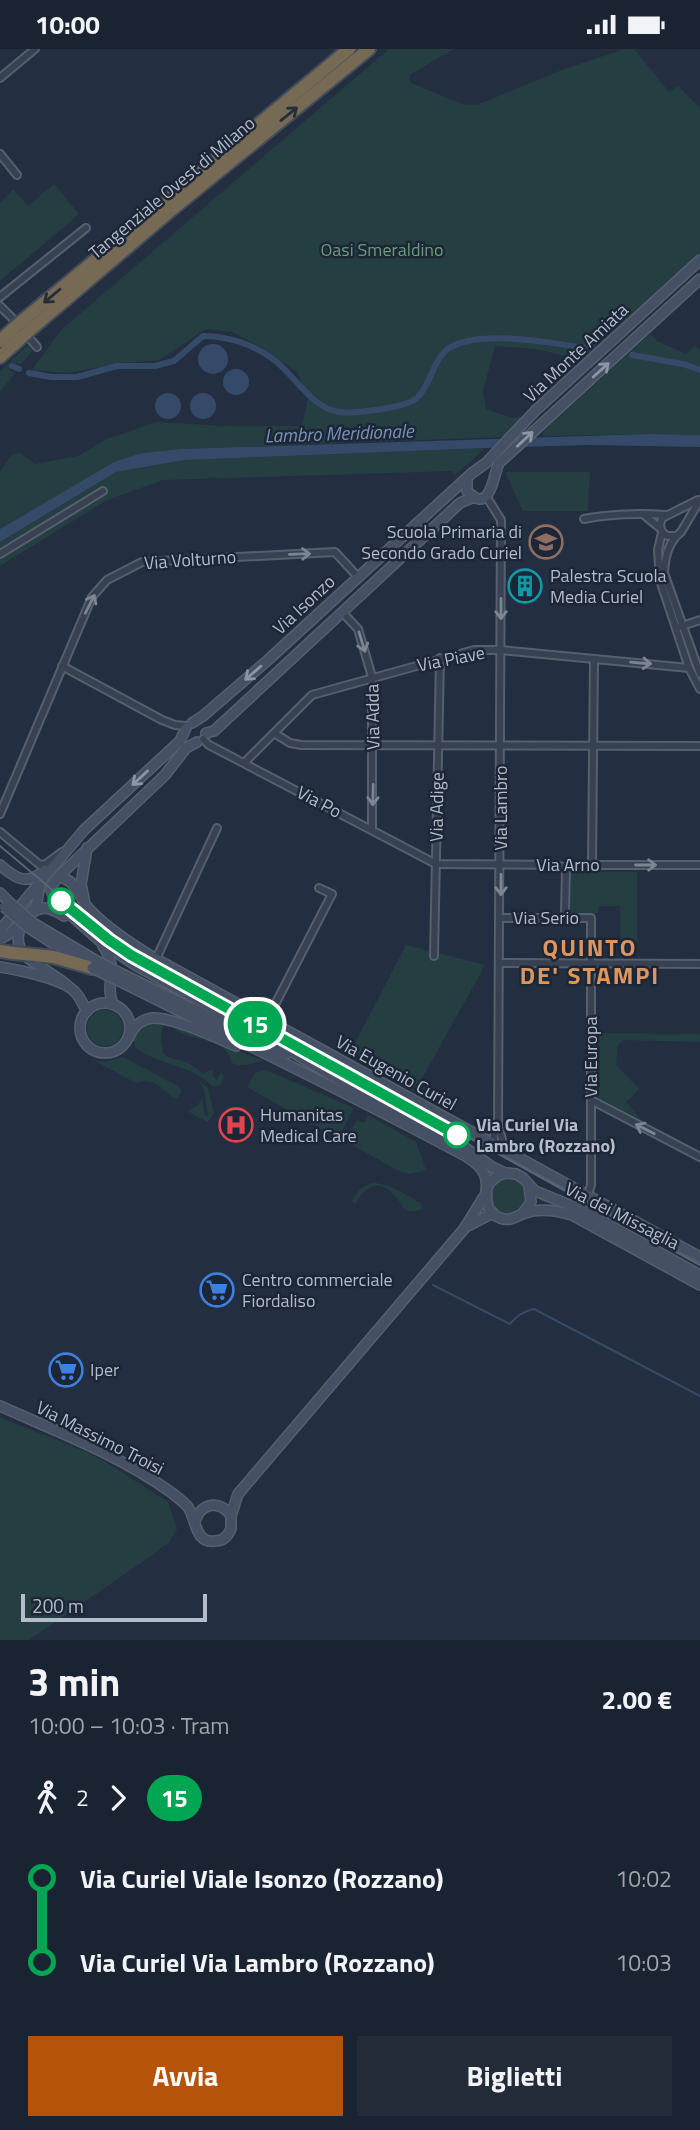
<!DOCTYPE html>
<html lang="it">
<head>
<meta charset="utf-8">
<style>
	:root { --surface:#1a2331; --page:#232b39; --text:#f1f3f6; --muted:#9fa4ab; --accent:#b45309 }
	body { margin:0; font-family:"Titillium Web",sans-serif; background:var(--page); color:var(--text); height:100vh; display:flex; flex-direction:column; font-size:26px; white-space:nowrap }
	* { box-sizing:border-box; margin:0 }
	p { font-size:23px; color:var(--muted) }
	.icon { flex:none; width:38px; height:38px; fill:none; stroke:currentColor; stroke-width:2; stroke-linecap:round; stroke-linejoin:round }
	.map { position:relative; height:1591px; overflow:hidden }
	.details { display:flex; flex-direction:column; background:var(--surface); flex:1 }
	.details>* { flex:none }
	.badge { padding:0 14px; border-radius:23px; font-size:24px; line-height:46px }
	.scale { position:absolute; left:21px; bottom:18px; width:186px; box-sizing:border-box; padding-left:7px; border:4px solid #b4bccb; border-top:0; font-size:19px; line-height:24px; white-space:nowrap; color:#b4bccb; -webkit-text-stroke:5px #1c2636; paint-order:stroke }
	.map>.badge { position:absolute; translate:-50% -50%; box-shadow:0 0 0 4px #fff }
	.legs { display:flex; align-items:center; gap:10px; height:77px; padding:0 28px; font-size:23px }
	.legs p { margin-inline-start:auto }
	.summary { display:flex; align-items:center; justify-content:space-between; height:119px; padding:0 28px }
	h1 { font-size:38px; font-weight:700; line-height:52px }
	.action { display:flex; gap:14px; margin-top:auto; padding:14px 28px }
	.action a { flex:1; height:80px; border-radius:0px; background:var(--accent); color:#fff; font-size:28px; font-weight:700; line-height:80px; text-align:center }
	.action a+a { background:var(--page); color:var(--text) }
	ul { padding:0 28px; list-style:none }
	li { display:flex; align-items:center; gap:24px; height:84px; font-size:26px }
	li i { display:grid; place-items:center; width:10px; height:100%; margin:0 9px; background:currentColor }
	li i::after { content:''; width:18px; height:18px; margin:-9px; border:5px solid; border-radius:50%; background:var(--surface) }
	li p { margin-inline-start:auto }
	li:first-child i { background:linear-gradient(#0000 50%,currentColor 0) }
	li:last-child i { background:linear-gradient(currentColor 50%,#0000 0) }
	.status { display:flex; justify-content:space-between; align-items:center; height:49px; padding:0 35px; background:var(--surface); direction:ltr }
	.status svg { height:19px; fill:currentColor }
	.map>svg:first-child { display:block }
</style>
</head>
<body>
<div class="status"><b>10:00</b><svg viewBox="0 0 49 12"><path d="M0 12V9h3v3zM5 12V6h3v6zM10 12V3h3v9zM15 12V0h3v12zM26 1h20v11H26zM47 4h2v5h-2z"/></svg></div>
<div class="map">
<svg width="700" height="1591" viewBox="0 0 700 1591">
	<rect width="100%" height="100%" fill="#232f41"/>
	<g fill="#253e42">
		<path d="M 389,0 L 454,0 L 411,25 L 409,31 L 411,34 L 462,55 L 477,56 L 559,22 L 624,0 L 634,0 L 669,43 L 678,37 L 700,59 L 700,204 L 584,311 L 535,300 L 495,297 L 483,342 L 486,360 L 512,369 L 523,368 L 504,388 L 180,400 L 142,404 L 28,463 L 0,480 L 0,422 L 13,405 L 20,404 L 35,415 L 78,407 L 107,390 L 156,373 L 226,377 L 302,377 L 308,350 L 298,324 L 263,299 L 232,283 L 206,280 L 159,311 L 121,314 L 68,324 L 32,321 L 61,281 Z"/>
		<path d="M 54,135 L 79,165 L 0,232 L 0,155 L 13,140 L 28,157 Z"/>
		<path d="M 650,285 L 657,292 L 686,305 L 695,297 L 700,301 L 700,386 L 649,385 L 544,387 L 543,383 Z"/>
		<path d="M 28,296 L 32,302 L 21,315 L 16,314 L 9,321 L 15,324 L 0,343 L 0,322 Z"/>
		<path d="M 485,399 L 454,427 L 452,422 L 163,431 L 107,451 L 0,517 L 0,493 L 116,423 L 134,419 L 184,411 Z"/>
		<path d="M 505,423 L 590,423 L 588,462 L 523,462 Z"/>
		<path d="M 571,823 L 637,823 L 637,892 L 621,891 L 620,857 L 599,857 L 598,864 L 570,864 Z"/>
		<path d="M 406,896 L 485,916 L 416,1040 L 351,1002 Z"/>
		<circle cx="105" cy="979" r="18"/>
		<path d="M 154,972 L 163,975 L 161,989 L 163,1004 L 168,1008 L 188,1014 L 203,1024 L 214,1020 L 212,1026 L 217,1031 L 221,1023 L 224,1028 L 221,1035 L 214,1038 C 192,1016 158,1016 135,998 C 130,983 141,975 154,972 Z"/>
		<path d="M 172,976 L 262,1011 L 262,1012 C 252,1014 242,1019 232,1014 C 226,984 181,994 172,976 Z"/>
		<path d="M 598,984 L 700,985 L 700,993 L 623,991 L 618,996 L 616,1016 L 639,1040 L 626,1053 L 640,1069 L 639,1070 L 598,1048 Z"/>
		<path d="M 123,1008 L 178,1037 L 182,1042 L 177,1049 L 173,1049 C 162,1039 153,1028 136,1034 L 95,1012 L 106,1013 Z"/>
		<path d="M 266,1021 L 354,1059 L 338,1089 L 247,1038 L 255,1024 Z"/>
		<path d="M 199,1032 L 208,1039 L 214,1064 L 208,1073 L 187,1062 L 197,1057 L 202,1050 L 205,1067 L 208,1066 L 204,1041 Z"/>
		<path d="M 368,1066 L 416,1093 L 426,1121 L 410,1125 L 401,1123 L 345,1092 L 357,1071 L 364,1074 Z"/>
		<circle cx="508" cy="1148" r="18"/>
		<path d="M 372,1134 C 390,1134 405,1146 421,1154 L 422,1160 L 416,1162 L 406,1162 C 402,1157 400,1152 396,1148 C 380,1128 365,1137 355,1155 L 351,1153 C 357,1143 361,1138 372,1134 Z"/>
		<path d="M 0,1368 C 33,1383 68,1393 100,1410 C 123,1423 146,1439 168,1453 L 177,1480 L 169,1493 L 148,1509 L 29,1591 L 0,1591 Z"/>
	</g>
	<g fill="#354a69">
		<circle cx="213" cy="310" r="15"/>
		<circle cx="236" cy="333" r="13"/>
		<circle cx="168" cy="357" r="13"/>
		<circle cx="203" cy="357" r="13"/>
		<path d="M 649,385 L 700,386 L 700,398 L 589,396 L 485,399 L 184,411 L 116,423 L 0,493 L 0,480 L 114,413 L 142,404 L 180,400 Z"/>
	</g>
	<g fill="none" stroke-linecap="round" stroke-linejoin="round">
		<path stroke="#354a69" stroke-width="2" d="M 433,1236 L 510,1275 C 517,1267 523,1262 534,1260 L 700,1347"/>
		<g stroke="#354a69" stroke-width="6">
			<path d="M 632,306 L 683,315 L 700,321"/>
			<path d="M 12,317 L 19,320"/>
			<path d="M 29,324 L 51,328 L 77,328 L 117,317 L 155,317 L 174,312 L 203,287 C 227,287 253,295 273,310 C 294,325 311,359 339,363 C 353,365 406,359 417,349 C 432,335 433,306 453,297 C 487,281 550,294 586,299"/>
		</g>
		<defs>
			<g id="street">
				<path d="M 0,29 L 35,0"/>
				<path d="M 0,105 L 17,126"/>
				<path d="M 0,248 L 86,179"/>
				<path d="M 0,257 L 18,275"/>
				<path d="M 25,284 L 37,298"/>
				<path d="M 486,447 L 501,471 L 498,1076 L 494,1085 L 494,1096"/>
				<path d="M 700,451 L 681,483 C 668,493 665,508 664,524 L 700,625"/>
				<path d="M 644,466 L 660,479"/>
				<path d="M 584,470 C 608,465 641,464 665,466"/>
				<path d="M 662,483 L 658,501 L 660,531 L 689,619 L 700,640"/>
				<path d="M 676,487 L 667,487 L 662,483 L 660,476 L 662,469 L 698,451"/>
				<path d="M 0,505 L 103,442"/>
				<path d="M 342,563 L 358,580 L 372,628 L 372,781"/>
				<path d="M 679,578 L 700,571"/>
				<path d="M 62,617 L 162,671 L 175,676 L 187,677"/>
				<path d="M 274,684 L 290,694 L 301,696 L 700,697"/>
				<path d="M 203,690 L 209,696 L 436,815 L 556,816 L 566,819 L 592,816 L 700,816"/>
				<path d="M 245,713 L 312,646 L 474,601 L 501,601 L 689,619"/>
				<path d="M 0,765 L 92,548 L 107,531 L 142,513 L 335,503 L 358,528"/>
				<path d="M 0,783 L 40,816 L 46,815 L 62,803"/>
				<path d="M 592,816 L 594,610"/>
				<path d="M 566,819 L 565,864 L 567,869"/>
				<path d="M 501,869 L 591,869 L 591,1136 L 588,1146"/>
				<path d="M 434,907 L 440,609"/>
				<path d="M 156,910 L 217,779"/>
				<path d="M 500,914 L 700,915"/>
				<path d="M 267,971 L 332,845 L 319,839"/>
				<path d="M 591,1051 L 700,1108"/>
				<path d="M 498,1076 L 505,1101"/>
			</g>
			<g id="secondary">
				<path d="M 467,430 L 467,442 C 491,467 493,426 499,414 L 700,230"/>
				<path d="M 192,674 L 203,667 L 268,611 L 472,424 L 486,414 L 536,361 L 700,211"/>
				<path d="M 206,684 L 214,682 L 460,454 L 474,448"/>
				<path d="M 197,693 L 186,699 L 165,726 L 58,828 L 52,836 L 51,841 L 56,853 L 100,892 L 135,916 L 287,1000 L 348,1036"/>
				<path d="M 0,816 C 16,830 27,837 45,821"/>
				<path d="M 58,828 C 77,830 78,848 90,861 C 108,880 133,896 156,910 L 700,1208"/>
				<path d="M 0,844 L 9,853"/>
				<path d="M 84,850 L 81,835 L 87,799"/>
				<path d="M 30,864 L 36,857 L 40,836"/>
				<path d="M 64,867 C 58,863 52,859 44,859 C 26,861 12,884 21,901 C 29,914 57,926 69,938"/>
				<path d="M 33,874 L 95,911"/>
				<path d="M 29,879 L 80,912"/>
				<path d="M 0,881 L 84,781 L 180,692 L 186,679"/>
				<path d="M 0,890 L 9,885 L 22,873"/>
				<path d="M 103,897 C 120,921 104,934 113,955"/>
				<path d="M 0,918 C 18,921 64,930 75,943 C 80,948 83,956 87,962"/>
				<path d="M 118,923 L 286,1005"/>
				<path d="M 117,931 C 231,988 346,1043 458,1103 C 468,1108 481,1116 485,1127 C 490,1143 480,1161 500,1169 C 511,1173 516,1167 525,1164 C 540,1159 558,1162 572,1166 L 700,1236"/>
				<circle cx="105" cy="979" r="25"/>
				<path d="M 129,988 C 133,978 141,970 153,969 C 173,968 217,989 236,997"/>
				<path d="M 345,1034 L 464,1098 L 492,1118 L 505,1124"/>
				<path d="M 486,1141 L 490,1133 L 499,1126 L 507,1124 L 516,1125 L 523,1129 L 535,1142 L 582,1161 L 700,1226"/>
				<path d="M 523,1164 L 531,1153 L 529,1137"/>
				<path d="M 468,1177 L 493,1164"/>
				<path d="M 0,1357 C 58,1383 120,1406 172,1444 C 177,1448 184,1453 188,1458 C 196,1470 195,1495 215,1492 C 223,1492 228,1487 231,1480 L 231,1467 L 238,1445 L 464,1180 L 485,1146"/>
				<path d="M 195,1472 C 201,1454 220,1450 231,1467"/>
			</g>
			<g id="highway">
				<path d="M 22,272 L 349,0"/>
				<path d="M 30,281 L 170,162 L 369,0"/>
				<path d="M 0,292 L 14,279"/>
				<path d="M 0,308 L 22,288"/>
				<path d="M 0,902 L 13,904"/>
				<path d="M 35,906 L 54,908 L 92,919"/>
			</g>
		</defs>
		<use href="#street" stroke="#555f6e" stroke-width="10"/>
		<use href="#secondary" stroke="#555f6e" stroke-width="12"/>
		<use href="#highway" stroke="#424c5b" stroke-width="16"/>
		<use href="#street" stroke="#374151" stroke-width="6"/>
		<use href="#secondary" stroke="#455064" stroke-width="9"/>
		<use href="#highway" stroke="#776a54" stroke-width="12"/>
		<path stroke="#596578" stroke-width="2" d="M 0,797 L 105,885 L 133,904 L 700,1216"/>
		<defs>
			<g id="secondary-bridge">
				<path d="M 9,853 L 33,874"/>
				<path d="M 4,858 L 29,879"/>
				<path d="M 95,911 L 118,923"/>
				<path d="M 92,919 L 117,931"/>
			</g>
			<g id="highway-bridge">
				<path d="M 14,279 L 22,272"/>
				<path d="M 22,288 L 30,281"/>
				<path d="M 13,904 L 35,906"/>
			</g>
		</defs>
		<use href="#secondary-bridge" stroke="#555f6e" stroke-width="12" stroke-linecap="butt"/>
		<use href="#highway-bridge" stroke="#424c5b" stroke-width="16" stroke-linecap="butt"/>
		<use href="#secondary-bridge" stroke="#455064" stroke-width="9"/>
		<use href="#highway-bridge" stroke="#776a54" stroke-width="12"/>
	</g>
	<defs><path id="oneway-shaft" d="M-6 0H5M1.5-3L5.5 0L1.5 3" fill="none" stroke-width="1.6" stroke-linecap="round" stroke-linejoin="round" transform="scale(1.75)"/></defs>
	<g stroke="#252d39">
		<use href="#oneway-shaft" transform="translate(289 65) rotate(-39)"/>
		<use href="#oneway-shaft" transform="translate(52 247) rotate(140)"/>
	</g>
	<g stroke="#8d96a7">
		<use href="#oneway-shaft" transform="translate(601 321) rotate(-42)"/>
		<use href="#oneway-shaft" transform="translate(525 390) rotate(-43)"/>
		<use href="#oneway-shaft" transform="translate(253 624) rotate(139)"/>
		<use href="#oneway-shaft" transform="translate(140 729) rotate(137)"/>
	</g>
	<g stroke="#7c8594">
		<use href="#oneway-shaft" transform="translate(300 505) rotate(-2)"/>
		<use href="#oneway-shaft" transform="translate(90 555) rotate(-63)"/>
		<use href="#oneway-shaft" transform="translate(501 560) rotate(90)"/>
		<use href="#oneway-shaft" transform="translate(362 593) rotate(73)"/>
		<use href="#oneway-shaft" transform="translate(641 614) rotate(5)"/>
		<use href="#oneway-shaft" transform="translate(373 746) rotate(91)"/>
		<use href="#oneway-shaft" transform="translate(646 816)"/>
		<use href="#oneway-shaft" transform="translate(501 836) rotate(90)"/>
		<use href="#oneway-shaft" transform="translate(645 1080) rotate(-153)"/>
	</g>
	<g fill="none" stroke-linecap="round" stroke-linejoin="round">
		<defs>
			<path id="line-1" d="M 61,852 L 109,891 L 131,906 L 457,1086"/>
		</defs>
		<use href="#line-1" stroke="#fff" stroke-width="16"/>
		<use href="#line-1" stroke="#00a651" stroke-width="10"/>
	</g>
	<defs>
		<symbol id="school-ring" viewBox="-11 -11 22 22"><circle r="9.5" fill="#1c2636" stroke="#8d6e63" stroke-width="1.5"/><path d="M0-5L7-2L0 1L-7-2ZM-4 1L0 2.5L4 1V4Q0 6-4 4Z" fill="#8d6e63"/></symbol>
		<symbol id="building-ring" viewBox="-11 -11 22 22"><circle r="9.5" fill="#1c2636" stroke="#0f9aa8" stroke-width="1.5"/><path d="M-4-6H4V6H1V3H-1V6H-4ZM-2.5-4.3h1.7v1.8h-1.7ZM.8-4.3h1.7v1.8H.8ZM-2.5-1h1.7V.8h-1.7ZM.8-1h1.7V.8H.8Z" fill="#0f9aa8"/></symbol>
		<symbol id="hospital-ring" viewBox="-11 -11 22 22"><circle r="9.5" fill="#1c2636" stroke="#e0444e" stroke-width="1.5"/><path d="M-5-5h3v3.5h4V-5h3V5h-3V1.5h-4V5h-3Z" fill="#e0444e"/></symbol>
		<symbol id="supermarket-ring" viewBox="-11 -11 22 22"><circle r="9.5" fill="#1c2636" stroke="#3f7fe0" stroke-width="1.5"/><path d="M-6-5.5h2.5l.6 2H6L4.5 2H-2.5L-4.4-4H-6ZM-1.5 3.2a1.3 1.3 0 1 0 .1 0ZM3 3.2a1.3 1.3 0 1 0 .1 0Z" fill="#3f7fe0"/></symbol>
	</defs>
	<g fill-rule="evenodd">
		<use href="#school-ring" x="527" y="474" width="38" height="38"/>
		<use href="#building-ring" x="506" y="518" width="38" height="38"/>
		<use href="#hospital-ring" x="217" y="1057" width="38" height="38"/>
		<use href="#supermarket-ring" x="198" y="1222" width="38" height="38"/>
		<use href="#supermarket-ring" x="47" y="1302" width="38" height="38"/>
	</g>
	<g fill="#fff" stroke="#00a651" stroke-width="3.5">
		<circle cx="61" cy="852" r="12"/>
		<circle cx="457" cy="1086" r="12"/>
	</g>
	<g text-anchor="middle" stroke-width="5" stroke-linejoin="round" paint-order="stroke">
		<g font-size="18" fill="#b4bccb" stroke="#1c2636">
			<text transform="translate(172 139) rotate(-40)" y="6">Tangenziale Ovest di Milano</text>
			<text transform="translate(576 304) rotate(-43)" y="6">Via Monte Amiata</text>
			<text transform="translate(190 511) rotate(-4)" y="6">Via Volturno</text>
			<text transform="translate(304 556) rotate(-43)" y="6">Via Isonzo</text>
			<text transform="translate(451 610) rotate(-11)" y="6">Via Piave</text>
			<text transform="translate(373 668) rotate(-91)" y="6">Via Adda</text>
			<text transform="translate(319 753) rotate(28)" y="6">Via Po</text>
			<text transform="translate(437 758) rotate(-89)" y="6">Via Adige</text>
			<text transform="translate(501 759) rotate(-90)" y="6">Via Lambro</text>
			<text x="568" y="822">Via Arno</text>
			<text x="546" y="875">Via Serio</text>
			<text transform="translate(591 1008) rotate(-90)" y="6">Via Europa</text>
			<text transform="translate(396 1024) rotate(29)" y="6">Via Eugenio Curiel</text>
			<text transform="translate(622 1167) rotate(27)" y="6">Via dei Missaglia</text>
			<text transform="translate(100 1389) rotate(27)" y="6">Via Massimo Troisi</text>
		</g>
		<g font-size="18" fill="#699e76" stroke="#1c2636">
			<text x="382" y="207">Oasi Smeraldino</text>
		</g>
		<g font-size="18" fill="#b4bccb" stroke="#1c2636" text-anchor="start">
			<text x="522" y="489" text-anchor="end">Scuola Primaria di<tspan x="522" dy="21">Secondo Grado Curiel</tspan></text>
			<text x="550" y="533">Palestra Scuola<tspan x="550" dy="21">Media Curiel</tspan></text>
			<text x="260" y="1072">Humanitas<tspan x="260" dy="21">Medical Care</tspan></text>
			<text x="242" y="1237">Centro commerciale<tspan x="242" dy="21">Fiordaliso</tspan></text>
			<text x="90" y="1327">Iper</text>
		</g>
		<g font-size="18" font-weight="bold" fill="#b4bccb" stroke="#1c2636" text-anchor="start">
			<text x="476" y="1082">Via Curiel Via<tspan x="476" dy="21">Lambro (Rozzano)</tspan></text>
		</g>
		<g font-size="19" font-style="italic" fill="#7992b5" stroke="#1c2636">
			<text transform="translate(339 384) rotate(-2)" y="7">Lambro Meridionale</text>
		</g>
		<g font-size="24" font-weight="bold" letter-spacing="2" fill="#dd975d" stroke="#1c2636">
			<text x="590" y="907">QUINTO<tspan x="590" dy="28">DE' STAMPI</tspan></text>
		</g>
	</g>
</svg>
<div class="scale">200 m</div>
<b class="badge" style="left:255px;top:975px;background:#00a651;color:#fff">15</b>
</div>
<section class="details">
<div class="summary"><div><h1>3 min</h1><p>10:00 – 10:03 · Tram</p></div><b>2.00 €</b></div>
<div class="legs"><svg class="icon" aria-label="walk" viewBox="0 0 24 24"><circle cx="13" cy="4" r="2"/><path d="M13 8l-2 6 4 7M11 14l-3 7M7 12l3-4h3l4 4"/></svg>2<svg class="icon" aria-label="forward" viewBox="0 0 24 24"><path d="M9 5l7 7-7 7"/></svg><b class="badge" style="background:#00a651;color:#fff">15</b></div>
<ul>
<li><i style="color:#00a651"></i><b>Via Curiel Viale Isonzo (Rozzano)</b><p>10:02</p></li>
<li><i style="color:#00a651"></i><b>Via Curiel Via Lambro (Rozzano)</b><p>10:03</p></li>
</ul>
<div class="action"><a>Avvia</a><a>Biglietti</a></div>
</section>
</body>
</html>
